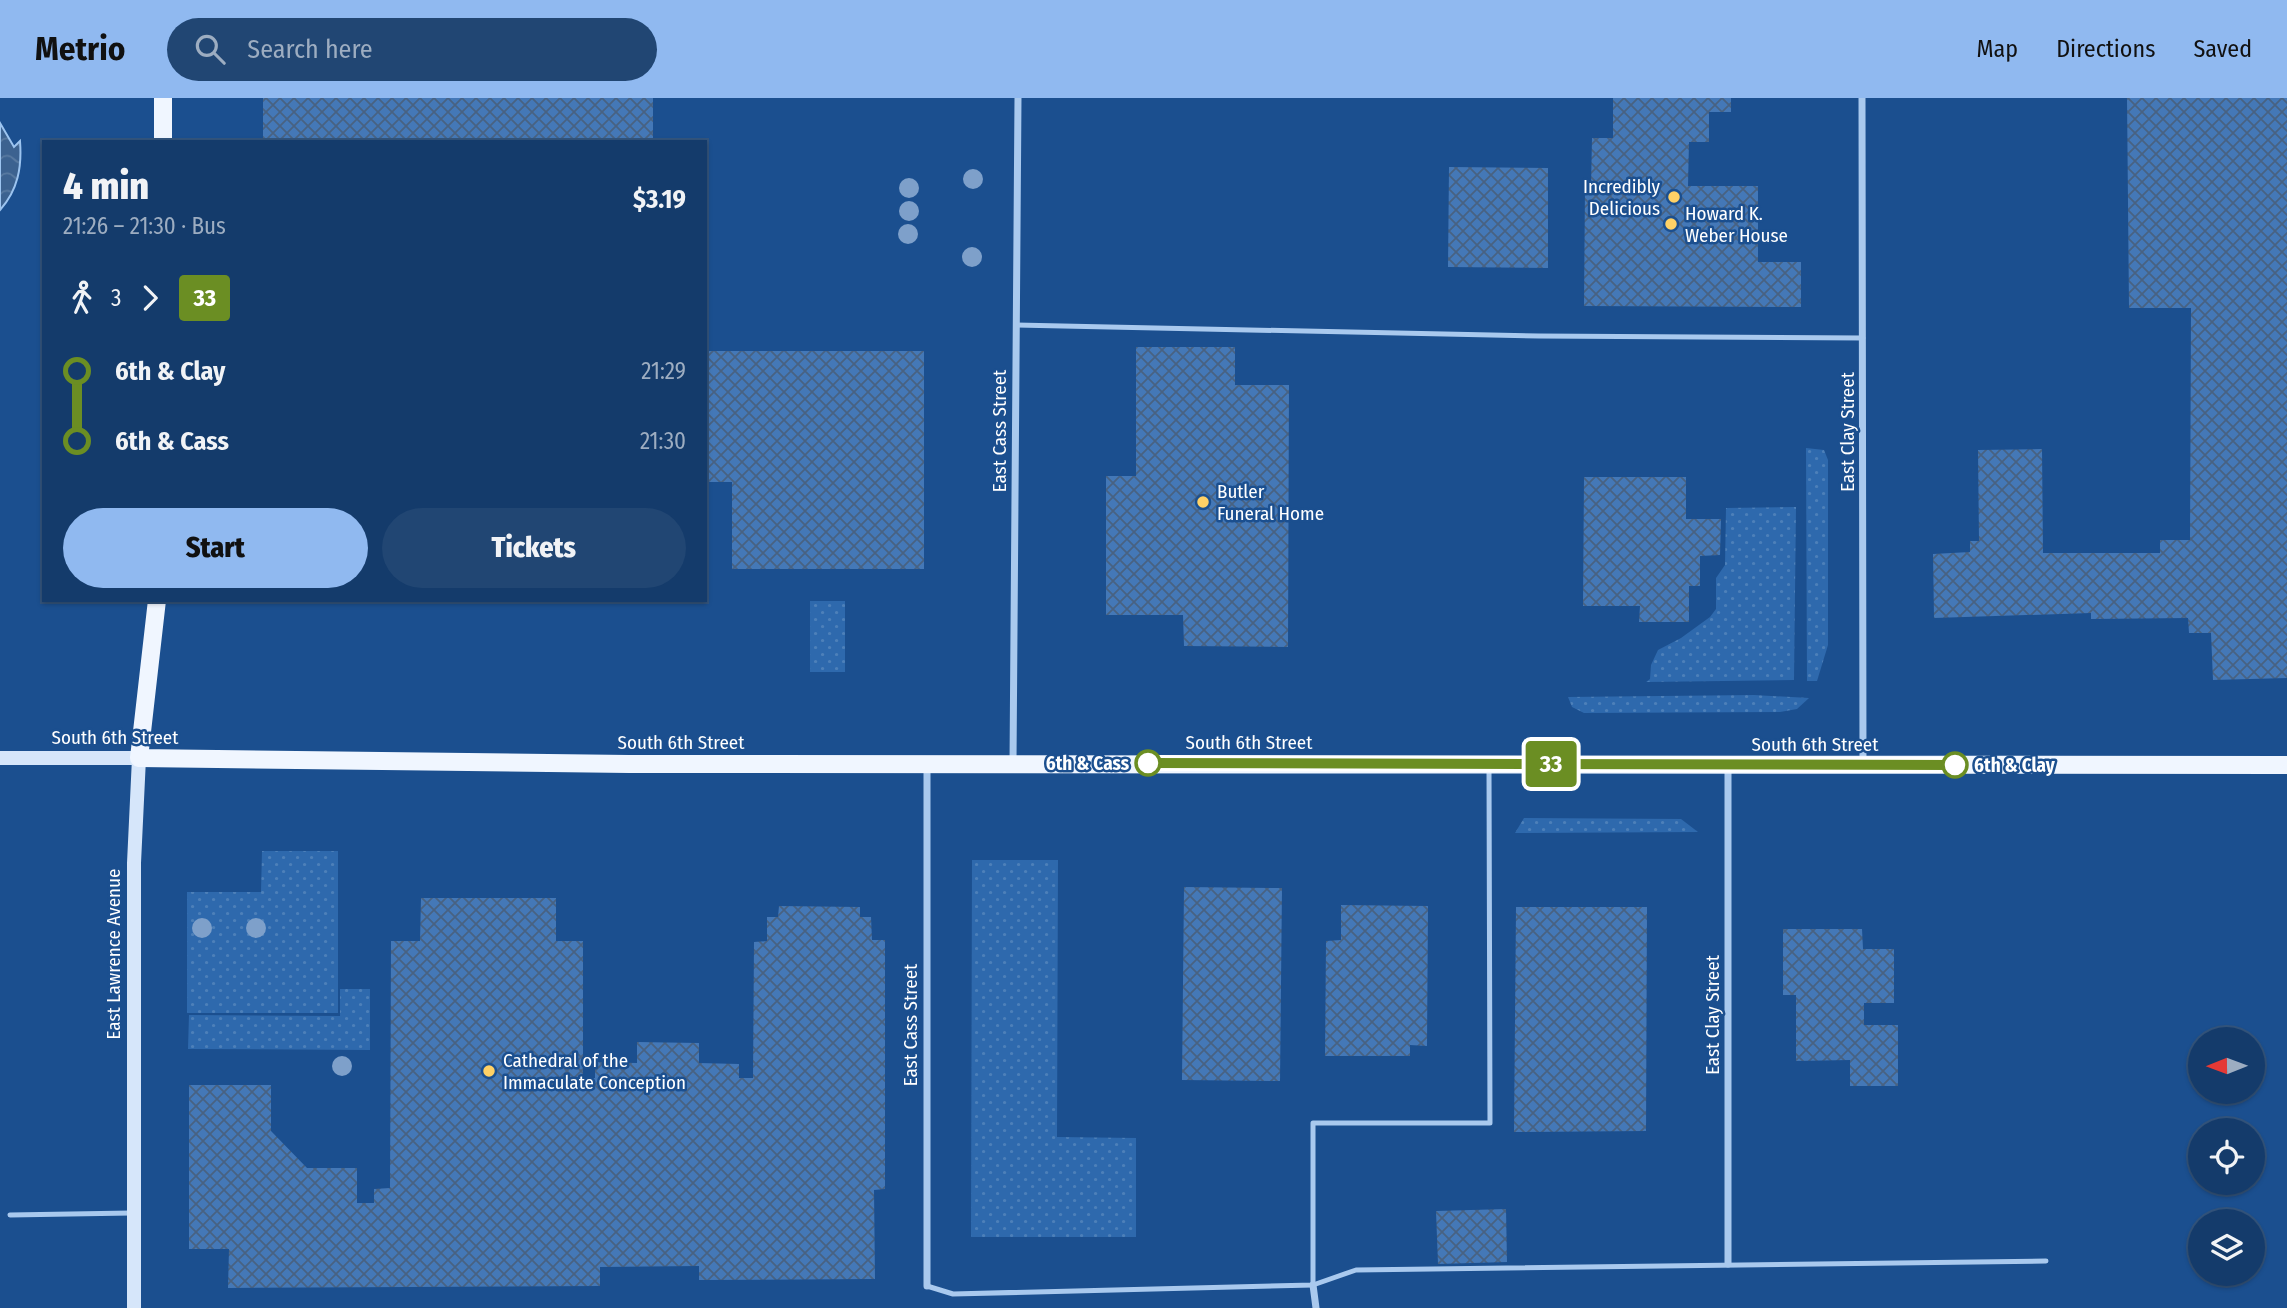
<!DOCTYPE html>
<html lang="en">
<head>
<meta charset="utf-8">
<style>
	:root { --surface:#143b6b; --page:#214673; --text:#f1f3f6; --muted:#9dadc1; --line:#33557e; --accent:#90b9f0 }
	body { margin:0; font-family:"Fira Sans Condensed",sans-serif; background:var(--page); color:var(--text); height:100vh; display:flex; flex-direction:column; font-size:26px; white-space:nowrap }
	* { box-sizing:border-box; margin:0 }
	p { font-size:23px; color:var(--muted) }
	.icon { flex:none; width:38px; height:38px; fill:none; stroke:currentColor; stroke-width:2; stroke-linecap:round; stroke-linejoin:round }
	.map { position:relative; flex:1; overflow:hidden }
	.side { position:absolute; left:42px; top:42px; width:665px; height:462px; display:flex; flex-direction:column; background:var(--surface); border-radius:0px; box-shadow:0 2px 5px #0004,0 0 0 2px var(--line) }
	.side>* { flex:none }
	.badge { padding:0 14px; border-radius:5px; font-size:24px; line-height:46px }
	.needle { width:46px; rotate:269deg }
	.fabs { position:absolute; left:2188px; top:929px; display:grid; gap:14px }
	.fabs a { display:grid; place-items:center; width:77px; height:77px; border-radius:50%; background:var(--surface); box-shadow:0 2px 5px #0004,0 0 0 2px var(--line); font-size:35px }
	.map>.badge { position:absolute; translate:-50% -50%; box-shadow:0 0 0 4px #fff }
	.legs { display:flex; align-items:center; gap:10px; height:77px; padding:0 21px; font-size:23px }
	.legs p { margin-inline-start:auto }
	.head { display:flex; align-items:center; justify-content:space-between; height:119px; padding:0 21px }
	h1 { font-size:38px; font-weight:800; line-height:52px }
	.button { display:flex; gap:14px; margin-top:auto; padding:14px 21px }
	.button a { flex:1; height:80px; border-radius:42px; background:var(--accent); color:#111; font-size:28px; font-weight:800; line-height:80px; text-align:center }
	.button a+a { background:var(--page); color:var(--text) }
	ul { padding:0 21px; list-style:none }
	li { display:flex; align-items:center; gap:24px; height:70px; font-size:26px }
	li i { display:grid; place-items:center; width:10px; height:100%; margin:0 9px; background:currentColor }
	li i::after { content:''; width:18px; height:18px; margin:-9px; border:5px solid; border-radius:50%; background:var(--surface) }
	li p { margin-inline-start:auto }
	li:first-child i { background:linear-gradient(#0000 50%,currentColor 0) }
	li:last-child i { background:linear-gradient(currentColor 50%,#0000 0) }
	header { display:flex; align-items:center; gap:42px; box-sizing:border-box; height:98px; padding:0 35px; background:var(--accent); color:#111 }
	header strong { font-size:33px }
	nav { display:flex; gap:38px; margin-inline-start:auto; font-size:24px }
	.search { width:490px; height:63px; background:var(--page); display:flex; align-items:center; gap:18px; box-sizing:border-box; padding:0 24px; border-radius:38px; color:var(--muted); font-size:26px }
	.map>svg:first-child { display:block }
</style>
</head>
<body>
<header>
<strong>Metrio</strong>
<div class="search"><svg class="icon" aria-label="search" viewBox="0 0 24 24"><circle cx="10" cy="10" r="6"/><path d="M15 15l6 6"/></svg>Search here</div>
<nav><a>Map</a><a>Directions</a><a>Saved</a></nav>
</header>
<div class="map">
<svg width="2287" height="1210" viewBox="0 0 2287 1210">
	<defs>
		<pattern id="green-dots" width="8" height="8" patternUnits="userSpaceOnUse" patternTransform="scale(1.75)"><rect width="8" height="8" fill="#2e69ad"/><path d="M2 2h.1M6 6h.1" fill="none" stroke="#4d80b9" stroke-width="1.8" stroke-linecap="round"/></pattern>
		<pattern id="water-waves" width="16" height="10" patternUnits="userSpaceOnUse" patternTransform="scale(1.75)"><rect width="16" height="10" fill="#3c6290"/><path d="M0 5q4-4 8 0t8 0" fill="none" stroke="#597aa1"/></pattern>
		<pattern id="building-cross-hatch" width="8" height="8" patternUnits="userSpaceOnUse" patternTransform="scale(1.75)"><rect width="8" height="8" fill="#4478b7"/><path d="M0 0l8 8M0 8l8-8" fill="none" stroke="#486282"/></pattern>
	</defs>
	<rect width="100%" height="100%" fill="#1b4f8f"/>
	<g fill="url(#green-dots)">
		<path d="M 1806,350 L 1824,352 L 1828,362 L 1828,547 L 1817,583 L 1807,583 Z"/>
		<path d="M 1796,409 L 1794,582 L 1646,584 L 1650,581 L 1651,567 L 1658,552 L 1681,540 L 1710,519 L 1716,511 L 1716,480 L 1725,467 L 1726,410 Z"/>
		<rect x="810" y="503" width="35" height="71"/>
		<path d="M 1754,597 L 1809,600 L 1797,611 L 1780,614 L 1584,615 L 1572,609 L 1568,599 Z"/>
		<path d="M 1524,720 L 1681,721 L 1698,734 L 1515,735 Z"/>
		<path d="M 262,753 L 338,753 L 338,915 L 187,915 L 187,794 L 261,794 Z"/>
		<path d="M 972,762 L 1058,762 L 1057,1039 L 1136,1040 L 1136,1139 L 971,1139 Z"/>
		<path d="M 340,891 L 370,891 L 370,952 L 188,951 L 189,917 L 340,918 Z"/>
	</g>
	<path fill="url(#water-waves)" stroke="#9cc4f0" stroke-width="2" d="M 0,25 L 14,49 L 20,43 C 22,69 18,92 0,112 Z"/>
	<g fill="url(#building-cross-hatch)">
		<rect x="263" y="0" width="390" height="44"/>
		<path d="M 1613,0 L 1731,0 L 1731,14 L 1709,14 L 1709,44 L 1689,44 L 1688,88 L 1758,88 L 1758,164 L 1801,164 L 1801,209 L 1584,208 L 1585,88 L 1591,88 L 1592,40 L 1613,40 Z"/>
		<path d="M 2127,0 L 2287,0 L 2287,580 L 2213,582 L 2211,535 L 2189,535 L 2188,520 L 2091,521 L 2091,515 L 1934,520 L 1933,456 L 1970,454 L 1970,443 L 1979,443 L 1978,352 L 2042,351 L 2043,455 L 2160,455 L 2160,442 L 2190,442 L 2191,210 L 2129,210 Z"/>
		<path d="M 1449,69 L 1548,70 L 1548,170 L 1448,169 Z"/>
		<path d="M 1136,249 L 1235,249 L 1235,287 L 1289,287 L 1288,549 L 1184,548 L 1183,517 L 1106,517 L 1106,378 L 1136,378 Z"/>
		<path d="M 705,253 L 924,253 L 924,471 L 732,471 L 732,384 L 705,384 Z"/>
		<path d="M 1584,379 L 1686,379 L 1686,421 L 1721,421 L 1720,457 L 1700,458 L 1700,488 L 1689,488 L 1689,524 L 1639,524 L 1640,508 L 1583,508 Z"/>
		<path d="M 1184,789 L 1282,790 L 1280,983 L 1182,982 Z"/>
		<path d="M 421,800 L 556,800 L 556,843 L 583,843 L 583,980 L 595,980 L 595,964 L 637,965 L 637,944 L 699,945 L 699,965 L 739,966 L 739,980 L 753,980 L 754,844 L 767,843 L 767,819 L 778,819 L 779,808 L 860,809 L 860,819 L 871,819 L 872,842 L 885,842 L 885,1091 L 874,1092 L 875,1181 L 699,1182 L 699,1168 L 600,1169 L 600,1188 L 228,1190 L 229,1151 L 189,1151 L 189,987 L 271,987 L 271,1033 L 307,1070 L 357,1070 L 357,1105 L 374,1105 L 374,1091 L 390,1090 L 391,843 L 420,843 Z"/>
		<path d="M 1341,807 L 1428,808 L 1427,948 L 1410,947 L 1410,958 L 1325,958 L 1326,843 L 1341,842 Z"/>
		<path d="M 1516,809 L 1647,809 L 1646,1033 L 1514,1034 Z"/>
		<path d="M 1783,831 L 1862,831 L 1863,851 L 1894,851 L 1894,905 L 1864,905 L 1864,927 L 1898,927 L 1898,988 L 1850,988 L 1850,962 L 1796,963 L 1796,897 L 1783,897 Z"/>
		<path d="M 1506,1111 L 1507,1164 L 1438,1166 L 1436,1113 Z"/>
	</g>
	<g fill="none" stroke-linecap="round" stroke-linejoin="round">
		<g stroke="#a9c9ee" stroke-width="5">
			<path d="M 1016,227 L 1539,238 L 1863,240"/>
			<path d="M 10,1117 L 131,1115"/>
			<path d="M 1313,1187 L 1313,1025 L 1490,1025 L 1489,670"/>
			<path d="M 927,1188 L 953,1196 L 1313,1187 L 1356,1172 L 2046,1163"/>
		</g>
		<g stroke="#a9c9ee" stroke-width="7">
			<path d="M 1862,0 L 1863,667"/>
			<path d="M 1013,665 L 1018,0"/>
			<path d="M 927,666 L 927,1188"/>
			<path d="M 1728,1166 L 1728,667"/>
			<path d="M 1313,1187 L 1316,1210"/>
		</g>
		<path stroke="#d6e6fa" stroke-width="14" d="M 0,660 L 139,660 L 134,765 L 134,1210"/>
		<g stroke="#f0f6ff" stroke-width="18">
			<path d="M 163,44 L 163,0"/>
			<path d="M 157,502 L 139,660 L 629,666 L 2287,667"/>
		</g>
	</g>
	<g fill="#7ea0ca">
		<circle cx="973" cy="81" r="10"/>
		<circle cx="909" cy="90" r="10"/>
		<circle cx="909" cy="113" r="10"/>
		<circle cx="908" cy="136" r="10"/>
		<circle cx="972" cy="159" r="10"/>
		<circle cx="202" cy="830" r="10"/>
		<circle cx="256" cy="830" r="10"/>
		<circle cx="342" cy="968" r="10"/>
	</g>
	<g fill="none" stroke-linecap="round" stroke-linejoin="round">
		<defs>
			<path id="line-1" d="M 1148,665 L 1955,667"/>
		</defs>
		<use href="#line-1" stroke="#fff" stroke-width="16"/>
		<use href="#line-1" stroke="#6b8e23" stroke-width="10"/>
	</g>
	<g fill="#ffd166" stroke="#1b4f8f" stroke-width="2.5">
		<circle cx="1674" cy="99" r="7"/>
		<circle cx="1671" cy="126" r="7"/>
		<circle cx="1203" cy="404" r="7"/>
		<circle cx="489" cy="973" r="7"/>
	</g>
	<g fill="#fff" stroke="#6b8e23" stroke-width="3.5">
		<circle cx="1148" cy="665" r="12"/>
		<circle cx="1955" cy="667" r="12"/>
	</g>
	<g text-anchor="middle" stroke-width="5" stroke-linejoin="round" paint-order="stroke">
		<g font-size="19" fill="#fff" stroke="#1b4f8f" text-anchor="start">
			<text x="1660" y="95" text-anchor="end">Incredibly<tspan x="1660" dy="22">Delicious</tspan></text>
			<text x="1685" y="122">Howard K.<tspan x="1685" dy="22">Weber House</tspan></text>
			<text x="1217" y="400">Butler<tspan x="1217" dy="22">Funeral Home</tspan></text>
			<text x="503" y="969">Cathedral of the<tspan x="503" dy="22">Immaculate Conception</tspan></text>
		</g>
		<g font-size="19" fill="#fff" stroke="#1b4f8f">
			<text transform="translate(999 333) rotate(-90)" y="7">East Cass Street</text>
			<text transform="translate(1847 334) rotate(-90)" y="7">East Clay Street</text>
			<text x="115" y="646">South 6th Street</text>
			<text x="681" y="651">South 6th Street</text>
			<text x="1249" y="651">South 6th Street</text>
			<text x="1815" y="653">South 6th Street</text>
			<text transform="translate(113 856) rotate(-90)" y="7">East Lawrence Avenue</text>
			<text transform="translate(1712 917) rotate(-90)" y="7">East Clay Street</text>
			<text transform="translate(910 927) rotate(-90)" y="7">East Cass Street</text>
		</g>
		<g font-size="19" font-weight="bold" fill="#fff" stroke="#1b4f8f" text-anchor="end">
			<text x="1129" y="672">6th &amp; Cass</text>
			<text x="1974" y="674" text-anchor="start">6th &amp; Clay</text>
		</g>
	</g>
</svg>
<div class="fabs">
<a><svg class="needle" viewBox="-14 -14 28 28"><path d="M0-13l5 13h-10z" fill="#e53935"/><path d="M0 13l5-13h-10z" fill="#9dadc1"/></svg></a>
<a><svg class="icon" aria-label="locate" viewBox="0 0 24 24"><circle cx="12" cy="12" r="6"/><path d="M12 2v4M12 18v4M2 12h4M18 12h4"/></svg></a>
<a><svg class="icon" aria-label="layers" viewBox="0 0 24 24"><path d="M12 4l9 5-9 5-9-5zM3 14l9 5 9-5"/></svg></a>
</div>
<b class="badge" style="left:1551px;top:666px;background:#6b8e23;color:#fff">33</b>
<section class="side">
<div class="head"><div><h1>4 min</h1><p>21:26 – 21:30 · Bus</p></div><b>$3.19</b></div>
<div class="legs"><svg class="icon" aria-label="walk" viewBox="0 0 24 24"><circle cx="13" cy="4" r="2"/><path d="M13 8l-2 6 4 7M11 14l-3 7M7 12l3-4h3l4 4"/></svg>3<svg class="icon" aria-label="forward" viewBox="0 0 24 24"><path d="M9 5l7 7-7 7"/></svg><b class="badge" style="background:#6b8e23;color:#fff">33</b></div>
<ul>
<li><i style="color:#6b8e23"></i><b>6th &amp; Clay</b><p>21:29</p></li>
<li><i style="color:#6b8e23"></i><b>6th &amp; Cass</b><p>21:30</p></li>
</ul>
<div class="button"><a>Start</a><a>Tickets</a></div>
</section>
</div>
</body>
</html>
